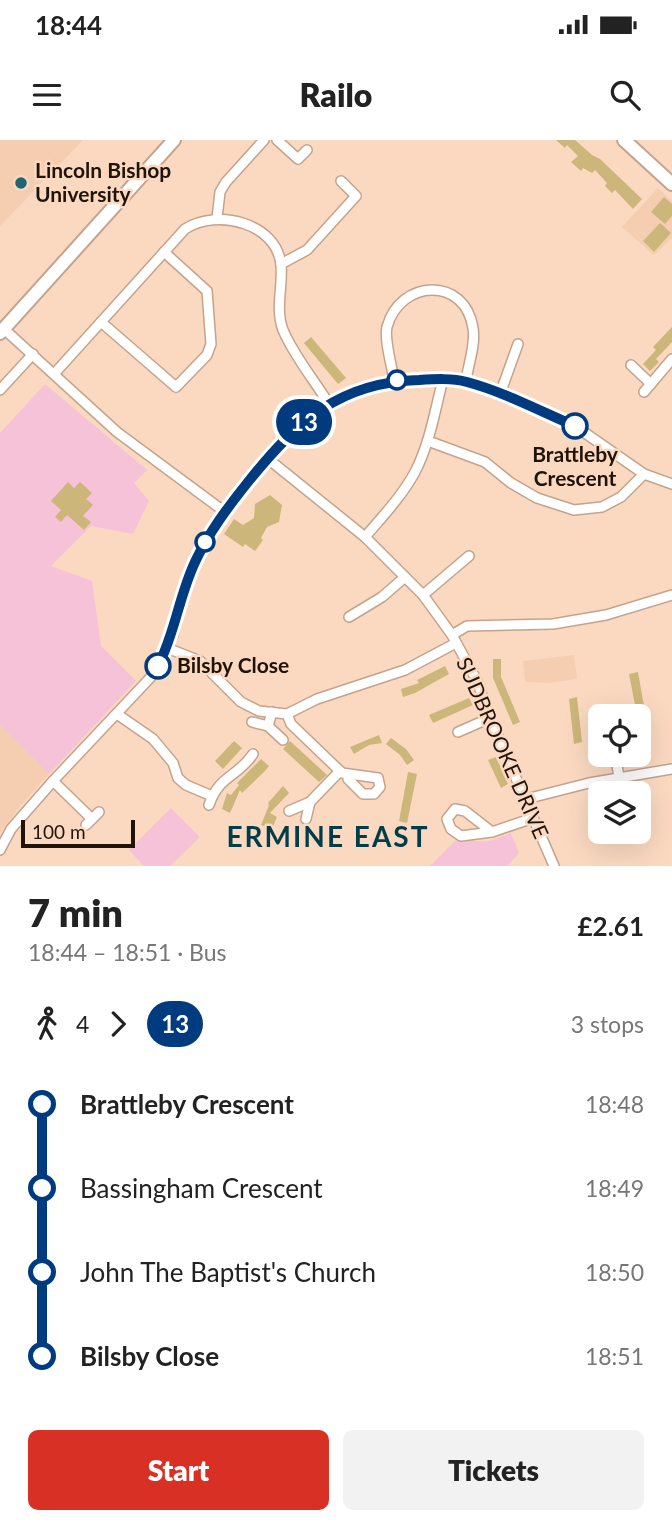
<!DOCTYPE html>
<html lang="en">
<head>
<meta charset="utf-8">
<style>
	:root { --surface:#fff; --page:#f2f2f2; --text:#222; --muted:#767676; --accent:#d93025 }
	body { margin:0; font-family:Lato,sans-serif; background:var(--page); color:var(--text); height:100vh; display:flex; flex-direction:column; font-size:26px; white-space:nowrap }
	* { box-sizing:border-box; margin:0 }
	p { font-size:23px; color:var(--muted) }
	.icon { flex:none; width:38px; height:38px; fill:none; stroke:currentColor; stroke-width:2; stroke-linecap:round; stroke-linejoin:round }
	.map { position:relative; height:726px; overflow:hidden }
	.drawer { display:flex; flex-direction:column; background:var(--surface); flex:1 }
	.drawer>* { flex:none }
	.badge { padding:0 14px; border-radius:23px; font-size:24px; line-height:46px }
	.controls { position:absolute; left:588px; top:564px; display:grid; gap:14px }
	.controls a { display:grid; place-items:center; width:63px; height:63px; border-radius:10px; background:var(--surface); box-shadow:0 7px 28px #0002; font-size:35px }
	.scale { position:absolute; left:21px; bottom:18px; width:114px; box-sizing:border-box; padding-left:7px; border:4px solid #1f130a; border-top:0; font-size:19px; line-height:24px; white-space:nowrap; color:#1f130a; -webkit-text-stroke:5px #fbd9c1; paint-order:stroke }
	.map>.badge { position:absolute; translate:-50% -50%; box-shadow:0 0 0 4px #fff }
	.legs { display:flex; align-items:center; gap:10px; height:77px; padding:0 28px; font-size:23px }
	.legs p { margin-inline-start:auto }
	.headline { display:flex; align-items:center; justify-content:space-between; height:119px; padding:0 28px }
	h1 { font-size:38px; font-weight:800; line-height:52px }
	.action { display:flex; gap:14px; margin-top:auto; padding:14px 28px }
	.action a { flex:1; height:80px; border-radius:10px; background:var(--accent); color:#fff; font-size:28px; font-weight:800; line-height:80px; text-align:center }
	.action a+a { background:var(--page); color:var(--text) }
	ul { padding:0 28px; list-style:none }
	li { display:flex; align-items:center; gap:24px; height:84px; font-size:26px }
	li i { display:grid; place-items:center; width:10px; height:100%; margin:0 9px; background:currentColor }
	li i::after { content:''; width:18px; height:18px; margin:-9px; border:5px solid; border-radius:50%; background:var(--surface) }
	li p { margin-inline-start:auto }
	li:first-child i { background:linear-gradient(#0000 50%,currentColor 0) }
	li:last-child i { background:linear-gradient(currentColor 50%,#0000 0) }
	.status { display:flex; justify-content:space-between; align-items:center; height:49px; padding:0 35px; background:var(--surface); direction:ltr }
	.status svg { height:19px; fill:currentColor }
	header { display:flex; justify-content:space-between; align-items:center; height:91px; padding:0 28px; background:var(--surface); font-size:32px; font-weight:800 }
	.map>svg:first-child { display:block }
</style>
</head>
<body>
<div class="status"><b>18:44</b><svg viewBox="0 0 49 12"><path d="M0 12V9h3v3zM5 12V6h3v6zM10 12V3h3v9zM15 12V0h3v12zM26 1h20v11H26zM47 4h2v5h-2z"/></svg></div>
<header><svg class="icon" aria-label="menu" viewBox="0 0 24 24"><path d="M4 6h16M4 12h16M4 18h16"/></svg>Railo<svg class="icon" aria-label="search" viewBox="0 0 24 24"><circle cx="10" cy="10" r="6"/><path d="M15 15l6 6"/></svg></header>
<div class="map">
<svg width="672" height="726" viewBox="0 0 672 726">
	<rect width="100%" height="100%" fill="#fbd9c1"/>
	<g fill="#f5cdb1">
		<path d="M 0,0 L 83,0 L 0,86 Z"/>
		<path d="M 658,48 L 672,61 L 672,98 L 654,115 L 622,87 Z"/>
		<path d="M 574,515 L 577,539 L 549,543 L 525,542 L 523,521 Z"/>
		<path d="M 0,585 L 49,634 L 21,665 L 0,693 Z"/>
	</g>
	<g fill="#f6c2d7">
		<path d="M 45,244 L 147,330 L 134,343 L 149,361 L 133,394 L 91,386 L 51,426 L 92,441 L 101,506 L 136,541 L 49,634 L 0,585 L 0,293 Z"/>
		<path d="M 171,668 L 200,697 L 170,726 L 144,726 L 129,710 Z"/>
		<path d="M 511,693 L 519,713 L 507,726 L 430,726 L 455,701 L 490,701 Z"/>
	</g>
	<g fill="#cdb67a">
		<path d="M 556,0 L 575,0 L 592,15 L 600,19 L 642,59 L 633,69 L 615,50 L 612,53 L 605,46 L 607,43 L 595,30 L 592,33 L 583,28 L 581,31 L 571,22 L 578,16 L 567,5 L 565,8 Z"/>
		<path d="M 664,57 L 672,64 L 672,76 L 665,84 L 651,72 Z"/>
		<path d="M 660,83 L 671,93 L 654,112 L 643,101 Z"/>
		<path d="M 672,187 L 672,202 L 656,219 L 659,222 L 650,231 L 643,224 L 656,210 L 653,207 Z"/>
		<path d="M 311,197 L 346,238 L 338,244 L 304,203 Z"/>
		<path d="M 68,342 L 74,348 L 80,342 L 92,353 L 86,359 L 93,365 L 83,376 L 91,382 L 84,390 L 67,375 L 61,382 L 55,377 L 61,370 L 51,361 Z"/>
		<path d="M 270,355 L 282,365 L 279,382 L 267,387 L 261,398 L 263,400 L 255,411 L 245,404 L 243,407 L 224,394 L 234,379 L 243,385 L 254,378 L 255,364 Z"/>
		<path d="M 493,519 L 501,519 L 501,537 L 520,582 L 513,585 L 493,538 Z"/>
		<path d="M 445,526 L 449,534 L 415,553 L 403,557 L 401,549 L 419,543 L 417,540 Z"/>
		<path d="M 638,532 L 650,600 L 642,601 L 629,534 Z"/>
		<path d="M 577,557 L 582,602 L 574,604 L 569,559 Z"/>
		<path d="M 469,558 L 473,565 L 433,583 L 429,575 Z"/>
		<path d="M 379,595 L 382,603 L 369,605 L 354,614 L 350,607 Z"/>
		<path d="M 391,598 L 406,609 L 414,620 L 407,625 L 400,615 L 386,604 Z"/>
		<path d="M 234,601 L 242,608 L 223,629 L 215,621 Z"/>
		<path d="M 290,601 L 327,635 L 319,642 L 283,609 Z"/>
		<path d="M 496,617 L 508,644 L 501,648 L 488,620 Z"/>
		<path d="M 261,619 L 269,626 L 264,632 L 242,653 L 240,650 L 230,673 L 222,669 L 227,653 L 231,655 L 239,645 L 237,643 Z"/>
		<path d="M 408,632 L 417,634 L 407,683 L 399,681 Z"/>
		<path d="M 283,646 L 289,653 L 270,673 L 277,677 L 272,689 L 261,685 L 269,665 L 268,663 Z"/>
	</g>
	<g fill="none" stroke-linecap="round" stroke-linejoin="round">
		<defs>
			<g id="street">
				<path d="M 277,0 L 298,19 L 307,10"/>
				<path d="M 217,78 L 220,52 L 226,42 L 264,0"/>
				<path d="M 281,124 L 307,110 L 356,56 L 341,41"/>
				<path d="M 101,182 L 176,247 L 207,215 L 211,204 L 207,151 L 164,112"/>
				<path d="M 4,189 L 117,292 L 225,372"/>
				<path d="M 631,225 L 651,244"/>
				<path d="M 54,234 L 185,89 C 217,68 277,83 281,125 C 283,146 275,169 283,190 C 294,216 314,240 329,264"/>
				<path d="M 394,240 C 392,227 384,199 387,187 C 400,139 465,136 473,188 C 476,204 468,225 466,241"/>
				<path d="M 0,250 L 33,214"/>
				<path d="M 644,252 L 672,219"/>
				<path d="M 500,254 L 518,204"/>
				<path d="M 428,301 L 485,322 L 511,343 L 537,358 L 574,370 L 602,367 L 621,357 L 644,334"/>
				<path d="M 267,318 L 365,397 L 423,455 L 452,495 L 477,541 L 490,578 L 554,726"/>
				<path d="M 365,397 C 383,376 402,356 415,332 C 430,303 435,270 443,239"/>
				<path d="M 423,455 L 469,416"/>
				<path d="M 349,477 L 382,457 L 405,437"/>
				<path d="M 452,495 L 467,486 L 553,484 L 606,475 L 672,455"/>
				<path d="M 167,508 L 200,521 L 241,562 L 259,571 L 287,574 L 317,559 L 405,530 L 456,503"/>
				<path d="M 272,572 L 268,586 L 283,600"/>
				<path d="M 117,574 L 153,599 L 173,623 L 178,638 L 186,645 L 212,656"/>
				<path d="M 287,574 L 291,584 L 342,633 L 378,638 L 380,647 L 374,654 L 363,654 L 348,639 L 348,634"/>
				<path d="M 252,582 L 268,586"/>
				<path d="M 458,592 L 490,578"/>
				<path d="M 615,614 L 619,637"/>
				<path d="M 53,641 L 92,679"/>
				<path d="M 526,659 L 589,643 L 672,629"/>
				<path d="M 209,665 C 219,635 238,637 253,614"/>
				<path d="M 289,671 L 310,662 L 340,631"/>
				<path d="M 306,679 L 310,662"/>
				<path d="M 86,685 L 99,672"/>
				<path d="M 492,692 L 465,671 L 455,669 L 447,679 L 451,689 L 461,696 L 492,692 L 533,678"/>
				<path d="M 0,710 L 11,689 L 53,641 L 150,538 L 173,495 L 182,456 L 194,425 L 205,401 L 225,372 L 279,305 L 293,290 L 329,264 L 361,250 L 394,240 L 443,239 L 466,241 L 575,286 L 644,334 L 672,344"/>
			</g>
			<g id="secondary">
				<path d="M 624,0 L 672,44"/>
				<path d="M 0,193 L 174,0"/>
			</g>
		</defs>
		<use href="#street" stroke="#c4a38d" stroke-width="12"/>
		<use href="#secondary" stroke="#c4a38d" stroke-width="16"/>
		<use href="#street" stroke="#fff" stroke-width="9"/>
		<use href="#secondary" stroke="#fff" stroke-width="12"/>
	</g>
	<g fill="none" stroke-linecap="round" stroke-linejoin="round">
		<defs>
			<path id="line-1" d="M 158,526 C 175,493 179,456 195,422 C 209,392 228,367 248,342 C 296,282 339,242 419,240 C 435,239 452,238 467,242 C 504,252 540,271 575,286"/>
		</defs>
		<use href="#line-1" stroke="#fff" stroke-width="16"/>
		<use href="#line-1" stroke="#003b80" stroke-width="10"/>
	</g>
	<circle fill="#206476" stroke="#fbd9c1" stroke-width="2.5" cx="21" cy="43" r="7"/>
	<g fill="#fff" stroke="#003b80" stroke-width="3.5">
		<circle cx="397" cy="240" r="9"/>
		<circle cx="575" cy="286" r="12"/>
		<circle cx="205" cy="402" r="9"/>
		<circle cx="158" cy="526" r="12"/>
	</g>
	<g text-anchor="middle" stroke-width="5" stroke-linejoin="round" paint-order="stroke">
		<g font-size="21" font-weight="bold" fill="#1f130a" stroke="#fbd9c1" text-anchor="start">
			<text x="35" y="38">Lincoln Bishop<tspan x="35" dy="24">University</tspan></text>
		</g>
		<g font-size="21" font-weight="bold" fill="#1f130a" stroke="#fbd9c1">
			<text x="575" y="322">Brattleby<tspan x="575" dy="24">Crescent</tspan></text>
			<text x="177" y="533" text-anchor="start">Bilsby Close</text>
		</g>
		<g font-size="21" fill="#1f130a" stroke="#fbd9c1">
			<text transform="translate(502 608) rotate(66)" y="7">SUDBROOKE DRIVE</text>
		</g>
		<g font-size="28" font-weight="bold" letter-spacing="2" fill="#003d4b" stroke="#fbd9c1">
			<text x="328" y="707">ERMINE EAST</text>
		</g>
	</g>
</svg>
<div class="controls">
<a><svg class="icon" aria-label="locate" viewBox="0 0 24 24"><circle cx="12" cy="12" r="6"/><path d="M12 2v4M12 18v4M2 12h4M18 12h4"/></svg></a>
<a><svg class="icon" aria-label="layers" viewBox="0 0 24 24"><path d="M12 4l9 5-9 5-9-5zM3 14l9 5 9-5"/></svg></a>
</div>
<div class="scale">100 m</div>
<b class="badge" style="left:304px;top:282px;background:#003b80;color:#fff">13</b>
</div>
<section class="drawer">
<div class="headline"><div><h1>7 min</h1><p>18:44 – 18:51 · Bus</p></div><b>£2.61</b></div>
<div class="legs"><svg class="icon" aria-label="walk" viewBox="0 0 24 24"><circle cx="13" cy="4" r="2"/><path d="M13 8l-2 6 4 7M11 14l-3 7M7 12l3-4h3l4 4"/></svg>4<svg class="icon" aria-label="forward" viewBox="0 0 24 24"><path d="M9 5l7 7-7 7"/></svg><b class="badge" style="background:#003b80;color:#fff">13</b><p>3 stops</p></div>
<ul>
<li><i style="color:#003b80"></i><b>Brattleby Crescent</b><p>18:48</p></li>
<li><i style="color:#003b80"></i><span>Bassingham Crescent</span><p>18:49</p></li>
<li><i style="color:#003b80"></i><span>John The Baptist's Church</span><p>18:50</p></li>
<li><i style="color:#003b80"></i><b>Bilsby Close</b><p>18:51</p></li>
</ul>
<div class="action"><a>Start</a><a>Tickets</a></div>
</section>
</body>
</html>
